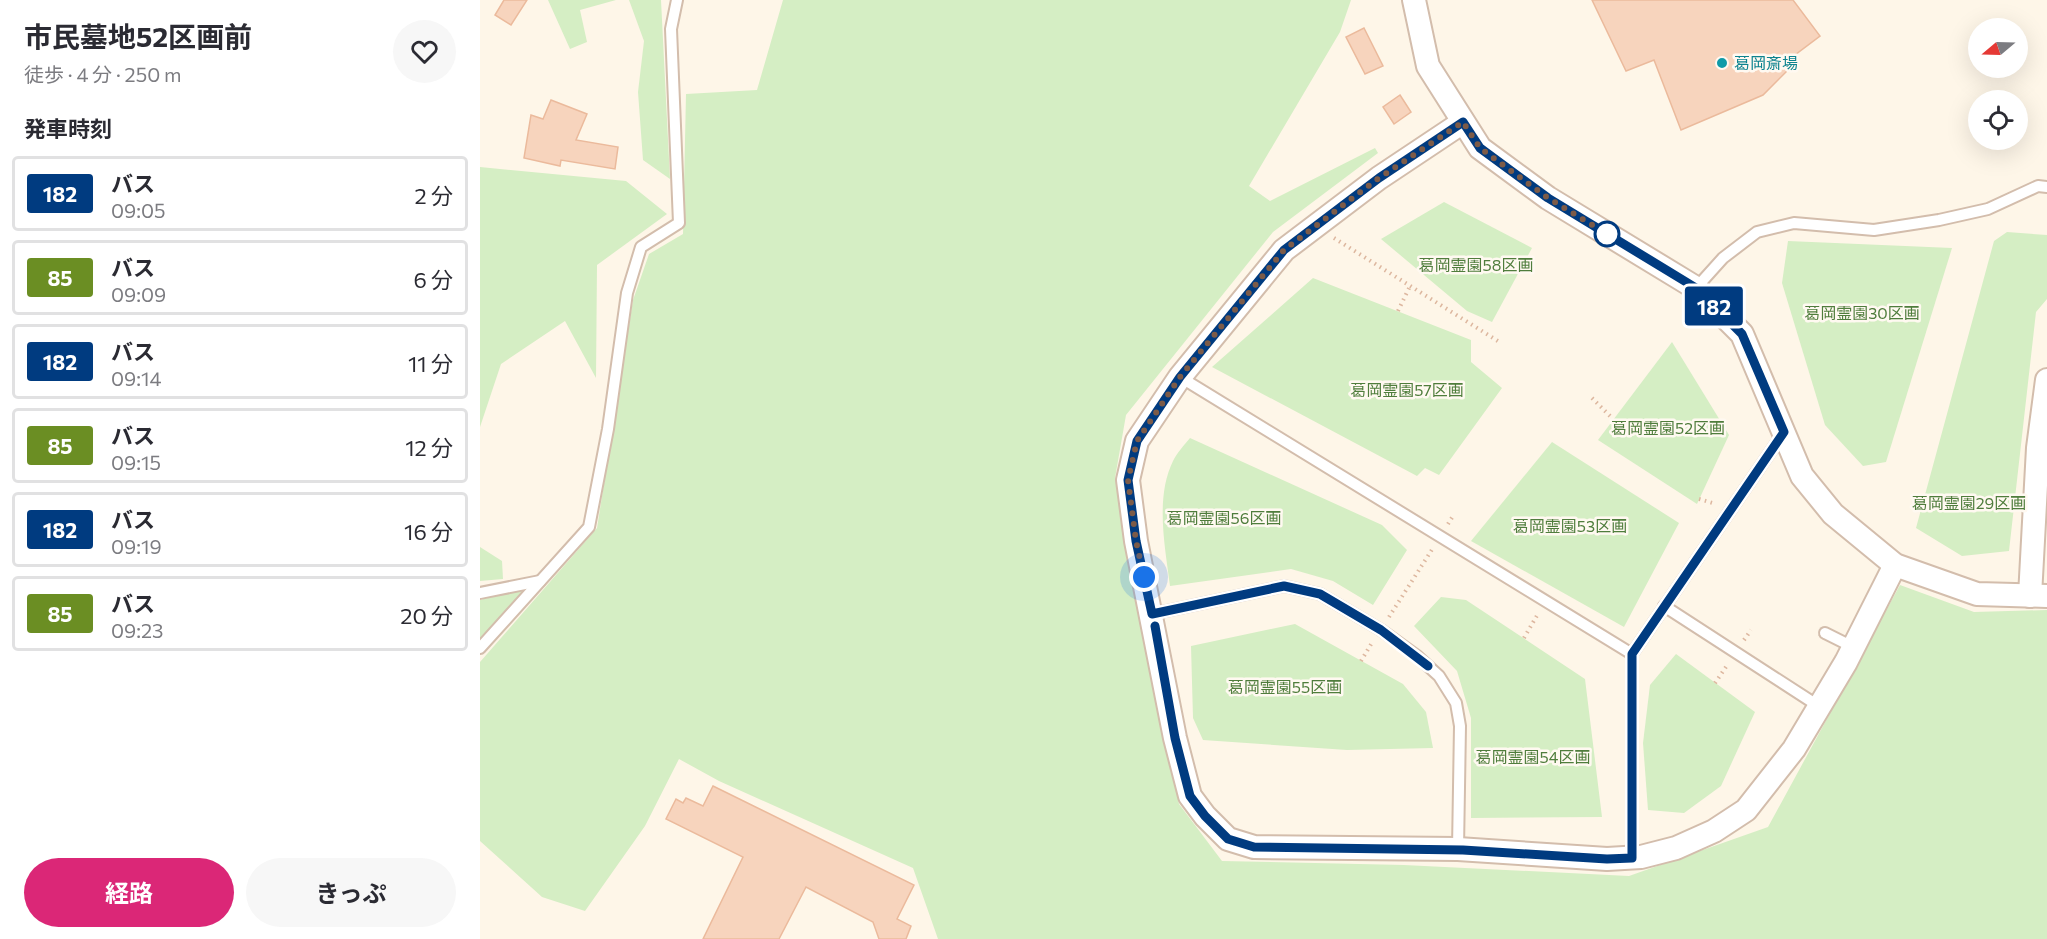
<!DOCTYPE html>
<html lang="ja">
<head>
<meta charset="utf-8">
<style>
	:root { --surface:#fff; --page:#f7f7f7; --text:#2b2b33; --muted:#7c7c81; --line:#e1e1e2; --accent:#db2777 }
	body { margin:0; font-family:Commissioner,"Noto Sans JP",sans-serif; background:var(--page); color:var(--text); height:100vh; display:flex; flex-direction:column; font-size:22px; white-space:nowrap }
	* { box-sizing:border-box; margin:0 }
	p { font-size:20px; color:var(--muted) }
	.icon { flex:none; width:33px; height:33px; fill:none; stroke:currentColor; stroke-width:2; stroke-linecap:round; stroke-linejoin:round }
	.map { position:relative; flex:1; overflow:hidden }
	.drawer { display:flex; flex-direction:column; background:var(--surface); width:480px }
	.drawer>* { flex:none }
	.badge { padding:0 12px; border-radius:4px; font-size:21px; line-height:39px }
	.needle { width:39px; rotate:251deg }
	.tools { position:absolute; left:1488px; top:18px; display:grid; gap:12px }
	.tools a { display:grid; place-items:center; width:60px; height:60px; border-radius:50%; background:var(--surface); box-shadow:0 6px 24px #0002; font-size:30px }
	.you { position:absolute; width:30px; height:30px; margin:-15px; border:4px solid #fff; border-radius:50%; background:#1a73e8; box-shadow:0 0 0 9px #1a73e833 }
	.map>.badge { position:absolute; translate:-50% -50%; box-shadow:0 0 0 3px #fff }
	h2 { padding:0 24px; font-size:22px; line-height:54px }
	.round { display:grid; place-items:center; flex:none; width:63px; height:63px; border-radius:32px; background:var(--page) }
	.overview { display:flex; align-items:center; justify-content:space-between; height:102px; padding:0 24px }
	h1 { font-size:28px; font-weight:700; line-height:45px }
	.primary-button { display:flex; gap:12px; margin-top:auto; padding:12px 24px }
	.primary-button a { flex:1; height:69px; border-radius:36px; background:var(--accent); color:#fff; font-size:24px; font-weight:700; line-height:69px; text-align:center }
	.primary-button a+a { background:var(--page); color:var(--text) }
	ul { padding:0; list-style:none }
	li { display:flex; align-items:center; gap:18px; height:75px; margin:0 12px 9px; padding:0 12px; border:3px solid var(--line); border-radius:6px }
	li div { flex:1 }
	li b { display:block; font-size:22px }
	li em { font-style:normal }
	li .badge { min-width:66px; font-weight:700; text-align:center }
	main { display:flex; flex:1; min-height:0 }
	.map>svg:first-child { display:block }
</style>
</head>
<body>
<main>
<section class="drawer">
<div class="overview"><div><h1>市民墓地52区画前</h1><p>徒歩 · 4 分 · 250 m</p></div><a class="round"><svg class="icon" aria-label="heart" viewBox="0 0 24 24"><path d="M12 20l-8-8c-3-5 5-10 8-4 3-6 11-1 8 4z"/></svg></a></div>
<h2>発車時刻</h2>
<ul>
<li><span class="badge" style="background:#003b80;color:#fff">182</span><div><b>バス</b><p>09:05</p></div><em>2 分</em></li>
<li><span class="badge" style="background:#6b8e23;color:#fff">85</span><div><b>バス</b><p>09:09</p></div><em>6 分</em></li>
<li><span class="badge" style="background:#003b80;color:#fff">182</span><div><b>バス</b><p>09:14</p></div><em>11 分</em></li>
<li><span class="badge" style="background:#6b8e23;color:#fff">85</span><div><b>バス</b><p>09:15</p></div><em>12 分</em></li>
<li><span class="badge" style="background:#003b80;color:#fff">182</span><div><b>バス</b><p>09:19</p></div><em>16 分</em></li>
<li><span class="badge" style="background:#6b8e23;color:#fff">85</span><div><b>バス</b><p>09:23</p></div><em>20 分</em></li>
</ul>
<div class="primary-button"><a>経路</a><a>きっぷ</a></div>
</section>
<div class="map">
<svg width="1567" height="939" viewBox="0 0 1567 939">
	<rect width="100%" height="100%" fill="#fef6e8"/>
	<g fill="#d5eec4">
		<path d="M 68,0 L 136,0 L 100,10 L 107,42 L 90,49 Z"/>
		<path d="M 149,0 L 181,0 L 190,179 L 163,160 L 158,92 L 164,41 Z"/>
		<path d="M 303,0 L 871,0 L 860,32 L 769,186 L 790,201 L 895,148 L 898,153 L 793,232 L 646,415 L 635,478 L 699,804 L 742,861 L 924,865 L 1149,876 L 1288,827 L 1420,585 L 1494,612 L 1567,610 L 1567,939 L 458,939 L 433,868 L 239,781 L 199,759 L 165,826 L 105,911 L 62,897 L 0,841 L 0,662 L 117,528 L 153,300 L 169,254 L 203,234 L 206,94 L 277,90 Z"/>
		<path d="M 0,167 L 146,181 L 187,214 L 117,265 L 116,378 L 85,321 L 21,364 L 0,427 Z"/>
		<path d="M 964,202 L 1052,248 L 1012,322 L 987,311 L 901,239 Z"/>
		<path d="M 1527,232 L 1567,235 L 1567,299 L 1556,312 L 1529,551 L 1482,556 L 1436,528 L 1514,241 Z"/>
		<path d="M 1308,241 L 1472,248 L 1406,462 L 1383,466 L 1345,425 L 1302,283 Z"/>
		<path d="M 833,278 L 991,340 L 991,362 L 1022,388 L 959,475 L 945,468 L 937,476 L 732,367 Z"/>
		<path d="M 1192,342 L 1249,435 L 1217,504 L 1118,440 Z"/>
		<path d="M 710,438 L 902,525 L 927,550 L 893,605 L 853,581 L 811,569 L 690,586 C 685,546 675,498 693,461 C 697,453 704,445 710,438 Z"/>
		<path d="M 1072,442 L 1199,523 L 1144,627 L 991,541 Z"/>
		<path d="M 0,547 L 22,561 L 23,579 L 0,581 Z"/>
		<path d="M 50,587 L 0,641 L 0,600 Z"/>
		<path d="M 961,597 L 986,600 L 1105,679 L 1122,817 L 991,818 L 991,718 L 977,671 L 934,626 Z"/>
		<path d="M 815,624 L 923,684 L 946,712 L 953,748 L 867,750 L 723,740 L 713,718 L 711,646 Z"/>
		<path d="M 1196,654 L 1275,712 L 1241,786 L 1204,813 L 1168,810 L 1163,743 L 1170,685 Z"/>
	</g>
	<g fill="#f7d4bd" stroke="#ebba9c" stroke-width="1.5">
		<path d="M 24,0 L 47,0 L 31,25 L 15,15 Z"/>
		<path d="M 1112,0 L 1313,0 L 1340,36 L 1307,61 L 1311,67 L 1283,95 L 1201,130 L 1174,60 L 1146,71 Z"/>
		<path d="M 884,28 L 903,66 L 885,74 L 866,37 Z"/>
		<path d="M 920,95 L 931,112 L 914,124 L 903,107 Z"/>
		<path d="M 71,100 L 107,114 L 96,140 L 138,147 L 135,169 L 81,160 L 80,166 L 44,158 L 51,115 L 63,119 Z"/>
		<path d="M 233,786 L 434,885 L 417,919 L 431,926 L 426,939 L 399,939 L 393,922 L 326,887 L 299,939 L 223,939 L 263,857 L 186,819 L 196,799 L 203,803 L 206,798 L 223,806 Z"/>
	</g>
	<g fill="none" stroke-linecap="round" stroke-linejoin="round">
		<defs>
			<g id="service">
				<path d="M 1216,288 L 1243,258 L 1277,232 L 1314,223 L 1394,230 L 1459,220 L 1508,209 L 1558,186 L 1567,187"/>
				<path d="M 700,377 L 1152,654"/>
				<path d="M 0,593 L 60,581"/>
				<path d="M 1184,606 L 1340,707"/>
				<path d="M 672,614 L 804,586 L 840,594 L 901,630 L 937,656 L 959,676 L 976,703 L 980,726 L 978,849"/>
				<path d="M 1345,633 L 1373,647"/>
				<path d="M 0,648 L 109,527 L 128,429 L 147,293 L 161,247 L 199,223 L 191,29 L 197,0"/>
				<path d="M 1152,858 L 1152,654 L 1304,432"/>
			</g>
			<g id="minor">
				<path d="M 934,0 L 948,66 L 1000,148 L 1068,198 L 1216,288 L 1262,334 L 1322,476 L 1353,514 L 1415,565 L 1497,594 L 1567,596"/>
				<path d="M 983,122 L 899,178 L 804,250 L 700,377 L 657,441 L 648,480 L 656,541 L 695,738 L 710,796 L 725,816 L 748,839 L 774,847 L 978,849 L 1127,859 L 1161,857 L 1196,848 L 1234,831 L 1266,810 L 1314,749 L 1366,662 L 1415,565"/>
				<path d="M 1550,596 L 1558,448 L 1567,380"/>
			</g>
		</defs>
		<use href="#service" stroke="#d3bdac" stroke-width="14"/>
		<use href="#minor" stroke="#d3bdac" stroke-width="26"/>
		<g stroke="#ddb79f" stroke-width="4" stroke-dasharray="1.5 4.5" stroke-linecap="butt">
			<path d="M 854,238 L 1021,343"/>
			<path d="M 918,311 L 930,286"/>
			<path d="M 1112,398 L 1133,419"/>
			<path d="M 1219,499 L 1236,504"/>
			<path d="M 968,524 L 973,516"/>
			<path d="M 909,617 L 953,548"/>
			<path d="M 1044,638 L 1059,612"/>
			<path d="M 1264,640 L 1271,630"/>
			<path d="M 881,661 L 893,641"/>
			<path d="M 1235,683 L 1248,664"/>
		</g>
		<use href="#service" stroke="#fff" stroke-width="10"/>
		<use href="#minor" stroke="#fff" stroke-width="22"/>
	</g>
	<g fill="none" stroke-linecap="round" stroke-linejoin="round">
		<defs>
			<path id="line" d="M 675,626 L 695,738 L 710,796 L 725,816 L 748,839 L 774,847 L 983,850 L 1127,859 L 1152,858 L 1152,654 L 1304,432 L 1262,334 L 1216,288 L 1068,198 L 1000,148 L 983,122 L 899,178 L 804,250 L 700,377 L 657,441 L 648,480 L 656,541 L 672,614 L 804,586 L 840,594 L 901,630 L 948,666"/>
		</defs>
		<use href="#line" stroke="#fff" stroke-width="14"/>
		<use href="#line" stroke="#003b80" stroke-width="9"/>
		<path stroke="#7c5b48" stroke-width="6" stroke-dasharray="0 10.8" d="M 664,577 L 656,541 L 648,480 L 657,441 L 700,377 L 804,250 L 899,178 L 983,122 L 1000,148 L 1068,198 L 1127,234"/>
	</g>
	<circle fill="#0f9aa8" stroke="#fff9f1" stroke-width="2" cx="1242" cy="63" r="6"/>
	<circle fill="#fff" stroke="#003b80" stroke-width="3" cx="1127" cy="234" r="12"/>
	<g text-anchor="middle" stroke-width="5" stroke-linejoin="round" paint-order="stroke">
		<g font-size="16" fill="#0d838f" stroke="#fff9f1" text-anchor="start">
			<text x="1254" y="69">葛岡斎場</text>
		</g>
		<g font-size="16" fill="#4f7d3c" stroke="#fff9f1">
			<text x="996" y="271">葛岡霊園58区画</text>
			<text x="1382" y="319">葛岡霊園30区画</text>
			<text x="927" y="396">葛岡霊園57区画</text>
			<text x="1188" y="434">葛岡霊園52区画</text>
			<text x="1489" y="509">葛岡霊園29区画</text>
			<text x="744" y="524">葛岡霊園56区画</text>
			<text x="1090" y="532">葛岡霊園53区画</text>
			<text x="805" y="693">葛岡霊園55区画</text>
			<text x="1053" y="763">葛岡霊園54区画</text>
		</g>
	</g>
</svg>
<div class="tools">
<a><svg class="needle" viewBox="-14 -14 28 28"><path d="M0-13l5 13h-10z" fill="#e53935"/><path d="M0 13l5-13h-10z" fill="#7c7c81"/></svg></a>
<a><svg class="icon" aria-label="locate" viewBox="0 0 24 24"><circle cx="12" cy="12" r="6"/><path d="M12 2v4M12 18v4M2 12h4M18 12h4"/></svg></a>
</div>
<div class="you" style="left:664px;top:577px"></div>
<b class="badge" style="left:1234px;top:306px;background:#003b80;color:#fff">182</b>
</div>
</main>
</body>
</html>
